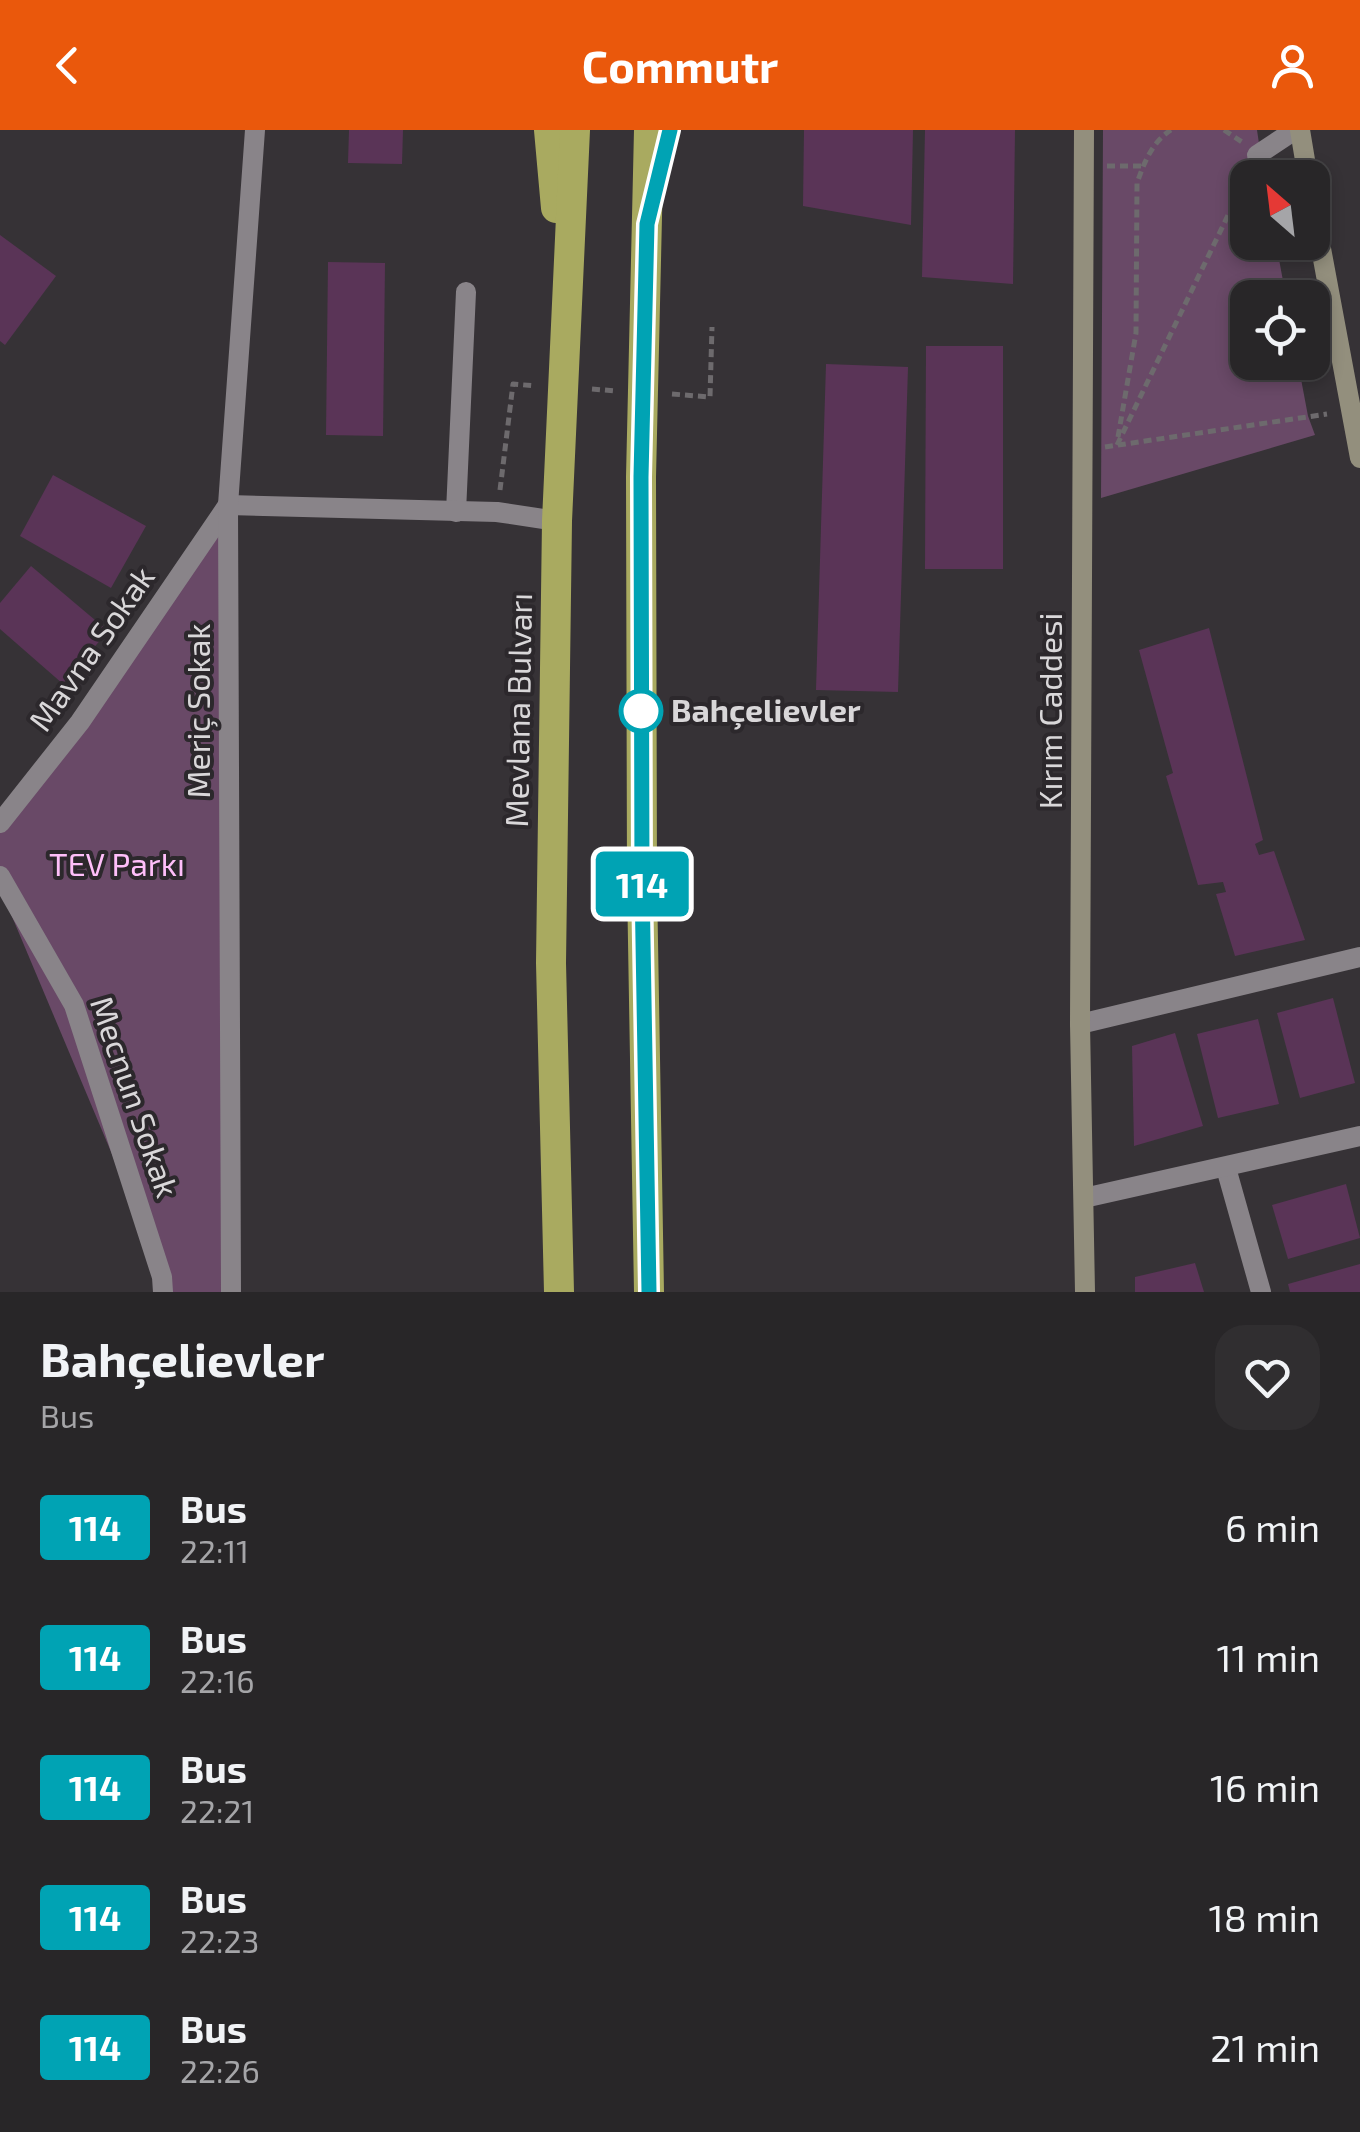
<!DOCTYPE html>
<html lang="en">
<head>
<meta charset="utf-8">
<style>
	:root { --surface:#282628; --page:#302e30; --text:#f1f3f6; --muted:#a5a5a8; --line:#444345; --accent:#ea580c }
	body { margin:0; font-family:"Exo 2",sans-serif; background:var(--page); color:var(--text); height:100vh; display:flex; flex-direction:column; font-size:38px; white-space:nowrap }
	* { box-sizing:border-box; margin:0 }
	p { font-size:32px; color:var(--muted) }
	.icon { flex:none; width:55px; height:55px; fill:none; stroke:currentColor; stroke-width:2; stroke-linecap:round; stroke-linejoin:round }
	.map { position:relative; height:1162px; overflow:hidden }
	.panel { display:flex; flex-direction:column; background:var(--surface); flex:1 }
	.panel>* { flex:none }
	.badge { padding:0 20px; border-radius:8px; font-size:35px; line-height:65px }
	.needle { width:65px; rotate:332deg }
	.tools { position:absolute; left:1230px; top:30px; display:grid; gap:20px }
	.tools a { display:grid; place-items:center; width:100px; height:100px; border-radius:20px; background:var(--surface); box-shadow:0 5px 15px #0003,0 0 0 2px var(--line); font-size:50px }
	.map>.badge { position:absolute; translate:-50% -50%; box-shadow:0 0 0 5px #fff }
	.round { display:grid; place-items:center; flex:none; width:105px; height:105px; border-radius:30px; background:var(--page) }
	.summary { display:flex; align-items:center; justify-content:space-between; height:170px; padding:0 40px }
	h1 { font-size:48px; font-weight:700; line-height:75px }
	ul { padding:0; list-style:none }
	li { display:flex; align-items:center; gap:30px; height:130px; padding:0 40px }
	li div { flex:1 }
	li b { display:block; font-size:38px }
	li em { font-style:normal }
	li .badge { min-width:110px; font-weight:700; text-align:center }
	header { display:flex; justify-content:space-between; align-items:center; height:130px; padding:0 40px; background:var(--accent); color:#fff; font-size:45px; font-weight:700 }
	.map>svg:first-child { display:block }
</style>
</head>
<body>
<header><svg class="icon" aria-label="back" viewBox="0 0 24 24"><path d="M15 5l-7 7 7 7"/></svg>Commutr<svg class="icon" aria-label="person" viewBox="0 0 24 24"><circle cx="12" cy="8" r="4"/><path d="M4 21q1-7 8-7t8 7"/></svg></header>
<div class="map">
<svg width="1360" height="1162" viewBox="0 0 1360 1162">
	<rect width="100%" height="100%" fill="#363236"/>
	<g fill="#694967">
		<path d="M 1103,0 L 1257,0 L 1264,47 L 1248,48 L 1248,112 L 1276,113 L 1286,167 L 1248,168 L 1248,232 L 1298,233 L 1308,286 L 1315,305 L 1101,368 Z"/>
		<path d="M 228,375 L 240,1162 L 170,1162 L 0,758 L 0,690 Z"/>
	</g>
	<g fill="#5a3457">
		<path d="M 349,0 L 403,0 L 402,34 L 348,33 Z"/>
		<path d="M 804,0 L 913,0 L 911,95 L 803,76 Z"/>
		<path d="M 925,0 L 1015,0 L 1013,154 L 922,147 Z"/>
		<path d="M 0,105 L 56,146 L 5,215 L 0,211 Z"/>
		<path d="M 328,132 L 385,133 L 383,306 L 326,305 Z"/>
		<path d="M 926,216 L 1003,216 L 1003,439 L 925,439 Z"/>
		<path d="M 826,234 L 908,237 L 898,562 L 816,560 Z"/>
		<path d="M 53,345 L 146,396 L 111,458 L 20,406 Z"/>
		<path d="M 31,436 L 108,501 L 63,554 L 0,499 L 0,473 Z"/>
		<path d="M 1209,498 L 1263,710 L 1255,714 L 1259,725 L 1274,721 L 1305,810 L 1235,826 L 1216,764 L 1226,762 L 1223,752 L 1198,755 L 1166,646 L 1173,643 L 1139,520 Z"/>
		<path d="M 1333,868 L 1355,953 L 1300,968 L 1277,883 Z"/>
		<path d="M 1258,889 L 1279,974 L 1218,988 L 1197,904 Z"/>
		<path d="M 1175,903 L 1203,996 L 1134,1016 L 1132,916 Z"/>
		<path d="M 1346,1054 L 1360,1108 L 1288,1129 L 1272,1075 Z"/>
		<path d="M 1195,1133 L 1204,1162 L 1135,1162 L 1135,1147 Z"/>
		<path d="M 1360,1134 L 1360,1162 L 1290,1162 L 1288,1154 Z"/>
	</g>
	<g fill="none" stroke-linecap="round" stroke-linejoin="round">
		<g stroke="#6d6a6d" stroke-width="5" stroke-dasharray="8 5" stroke-linecap="butt">
			<path d="M 1224,0 L 1242,12"/>
			<path d="M 1107,36 L 1143,36"/>
			<path d="M 592,259 L 616,261"/>
			<path d="M 672,264 L 710,267 L 712,197"/>
			<path d="M 1118,307 L 1136,203 L 1137,53 C 1144,33 1152,12 1171,0"/>
			<path d="M 1117,315 L 1248,44"/>
			<path d="M 1105,317 L 1327,284"/>
			<path d="M 500,360 L 513,254 L 536,256"/>
		</g>
		<g stroke="#898489" stroke-width="20">
			<path d="M 1257,25 L 1295,0"/>
			<path d="M 456,382 L 466,162"/>
			<path d="M 0,693 L 80,592 L 228,375 L 497,382 L 557,391"/>
			<path d="M 0,746 L 74,875 L 162,1147 L 163,1162"/>
			<path d="M 1080,894 L 1360,827"/>
			<path d="M 1226,1038 L 1261,1162"/>
			<path d="M 1084,1068 L 1360,1006"/>
			<path d="M 231,1162 L 228,375 L 255,0"/>
		</g>
		<g stroke="#938f7d" stroke-width="20">
			<path d="M 1084,0 L 1080,894 L 1085,1162"/>
			<path d="M 1300,0 L 1308,48"/>
			<path d="M 1312,70 L 1360,328"/>
		</g>
		<g stroke="#a9aa60" stroke-width="30">
			<path d="M 549,0 L 556,78"/>
			<path d="M 649,0 L 641,347 L 642,753 L 649,1162"/>
			<path d="M 559,1162 L 551,833 L 557,391 L 575,0"/>
		</g>
	</g>
	<g fill="none" stroke-linecap="round" stroke-linejoin="round">
		<defs>
			<path id="line" d="M 649,1162 L 642,753 L 641,347 L 647,94 L 670,0"/>
		</defs>
		<use href="#line" stroke="#fff" stroke-width="22"/>
		<use href="#line" stroke="#00a3b4" stroke-width="15"/>
	</g>
	<circle fill="#fff" stroke="#00a3b4" stroke-width="5" cx="641" cy="581" r="20"/>
	<g text-anchor="middle" stroke-width="8" stroke-linejoin="round" paint-order="stroke">
		<g font-size="32" fill="#d9d7d9" stroke="#2c282c">
			<text transform="translate(92 519) rotate(-55)" y="11">Mavna Sokak</text>
			<text transform="translate(519 580) rotate(-89)" y="11">Mevlana Bulvarı</text>
			<text transform="translate(199 581) rotate(-90)" y="11">Meriç Sokak</text>
			<text transform="translate(1051 581) rotate(-90)" y="11">Kırım Caddesi</text>
			<text transform="translate(134 967) rotate(71)" y="11">Mecnun Sokak</text>
		</g>
		<g font-size="32" font-weight="bold" fill="#d9d7d9" stroke="#2c282c" text-anchor="start">
			<text x="671" y="592">Bahçelievler</text>
		</g>
		<g font-size="32" fill="#ffbffa" stroke="#2c282c">
			<text x="117" y="746">TEV Parkı</text>
		</g>
	</g>
</svg>
<div class="tools">
<a><svg class="needle" viewBox="-14 -14 28 28"><path d="M0-13l5 13h-10z" fill="#e53935"/><path d="M0 13l5-13h-10z" fill="#a5a5a8"/></svg></a>
<a><svg class="icon" aria-label="locate" viewBox="0 0 24 24"><circle cx="12" cy="12" r="6"/><path d="M12 2v4M12 18v4M2 12h4M18 12h4"/></svg></a>
</div>
<b class="badge" style="left:642px;top:754px;background:#00a3b4;color:#fff">114</b>
</div>
<section class="panel">
<div class="summary"><div><h1>Bahçelievler</h1><p>Bus</p></div><a class="round"><svg class="icon" aria-label="heart" viewBox="0 0 24 24"><path d="M12 20l-8-8c-3-5 5-10 8-4 3-6 11-1 8 4z"/></svg></a></div>
<ul>
<li><span class="badge" style="background:#00a3b4;color:#fff">114</span><div><b>Bus</b><p>22:11</p></div><em>6 min</em></li>
<li><span class="badge" style="background:#00a3b4;color:#fff">114</span><div><b>Bus</b><p>22:16</p></div><em>11 min</em></li>
<li><span class="badge" style="background:#00a3b4;color:#fff">114</span><div><b>Bus</b><p>22:21</p></div><em>16 min</em></li>
<li><span class="badge" style="background:#00a3b4;color:#fff">114</span><div><b>Bus</b><p>22:23</p></div><em>18 min</em></li>
<li><span class="badge" style="background:#00a3b4;color:#fff">114</span><div><b>Bus</b><p>22:26</p></div><em>21 min</em></li>
</ul>
</section>
</body>
</html>
